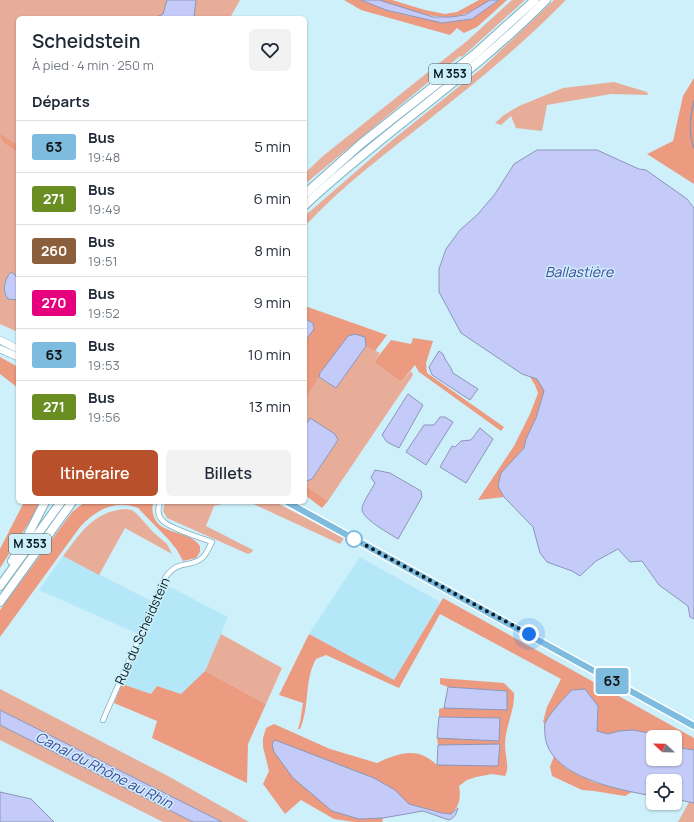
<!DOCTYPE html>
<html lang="fr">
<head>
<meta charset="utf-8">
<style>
	:root { --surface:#fff; --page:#f2f2f3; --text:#1f2937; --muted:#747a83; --line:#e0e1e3; --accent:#b8502b }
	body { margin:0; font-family:Manrope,sans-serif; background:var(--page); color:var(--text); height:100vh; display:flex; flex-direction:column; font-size:15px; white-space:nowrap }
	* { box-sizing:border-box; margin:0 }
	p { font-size:13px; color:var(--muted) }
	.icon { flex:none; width:22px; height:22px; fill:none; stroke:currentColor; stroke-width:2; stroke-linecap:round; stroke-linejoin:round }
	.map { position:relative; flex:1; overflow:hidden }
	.panel { position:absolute; left:16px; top:16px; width:291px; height:488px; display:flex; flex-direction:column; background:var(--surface); border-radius:6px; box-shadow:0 1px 3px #0004 }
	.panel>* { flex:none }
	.badge { padding:0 8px; border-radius:3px; font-size:14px; line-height:26px }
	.needle { width:26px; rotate:292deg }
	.tools { position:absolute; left:646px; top:730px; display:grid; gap:8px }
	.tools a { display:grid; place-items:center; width:36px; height:36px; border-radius:6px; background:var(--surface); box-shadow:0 1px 3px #0004; font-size:20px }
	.you { position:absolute; width:20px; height:20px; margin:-10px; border:3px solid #fff; border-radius:50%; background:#1a73e8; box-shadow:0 0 0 6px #1a73e833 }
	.map>.badge { position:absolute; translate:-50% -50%; box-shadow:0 0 0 2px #fff }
	h2 { padding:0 16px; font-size:15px; line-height:36px }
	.round { display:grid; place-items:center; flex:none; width:42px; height:42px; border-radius:6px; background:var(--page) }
	.summary { display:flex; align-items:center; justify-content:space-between; height:68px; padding:0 16px }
	h1 { font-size:19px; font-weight:600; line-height:30px }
	.primary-button { display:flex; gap:8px; margin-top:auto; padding:8px 16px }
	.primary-button a { flex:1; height:46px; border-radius:6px; background:var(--accent); color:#fff; font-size:16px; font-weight:600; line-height:46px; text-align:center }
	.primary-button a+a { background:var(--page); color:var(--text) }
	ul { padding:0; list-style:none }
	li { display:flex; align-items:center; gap:12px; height:52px; padding:0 16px; border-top:1px solid var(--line) }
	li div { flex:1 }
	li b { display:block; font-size:15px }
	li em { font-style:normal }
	li .badge { min-width:44px; font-weight:700; text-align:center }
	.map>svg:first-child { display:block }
</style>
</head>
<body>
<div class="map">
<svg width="694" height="822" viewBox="0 0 694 822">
	<rect width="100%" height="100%" fill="#cef0fa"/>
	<g fill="#b4e8f9">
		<path d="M 63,556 L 155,603 L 164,584 L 228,617 L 205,671 L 181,694 L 157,686 L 151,695 L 122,684 L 143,636 L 39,590 Z"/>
		<path d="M 360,557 L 440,602 L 394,681 L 309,634 Z"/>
	</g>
	<g fill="#e8ad99">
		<path d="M 0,0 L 240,0 L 230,18 L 18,18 L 18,332 L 0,324 Z"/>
		<path d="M 512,0 L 525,0 L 462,57 L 460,56 L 305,184 L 305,173 L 323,156 L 467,41 Z"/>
		<path d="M 554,0 L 566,0 C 523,44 475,83 427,121 C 385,154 341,187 305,226 L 305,216 L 307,214 L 390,142 L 482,68 Z"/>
		<path d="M 614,82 L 647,92 L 648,95 L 611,94 L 547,105 L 542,131 L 516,128 L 511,116 L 501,125 L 495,123 L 504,115 L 519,106 L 563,88 Z"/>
		<path d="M 366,346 L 380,353 L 374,362 L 401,382 L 411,371 L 413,375 L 328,501 L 305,485 L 305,401 L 319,377 L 336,388 Z"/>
		<path d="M 165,502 L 230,502 L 214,506 L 206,526 L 253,550 L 252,552 L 248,554 L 167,518 L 163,511 Z"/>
		<path d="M 249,502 L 275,502 L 344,538 L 340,544 Z"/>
		<path d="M 126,509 L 132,510 L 137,514 L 153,532 L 167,544 L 172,554 L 125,528 L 99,575 L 63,556 C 81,533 93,511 126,509 Z"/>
		<path d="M 221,634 L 282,668 L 266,704 L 205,671 Z"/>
		<path d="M 0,689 L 168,776 L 249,822 L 222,822 L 0,710 Z"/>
		<path d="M 0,725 L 193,822 L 163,822 L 0,740 Z"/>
		<path d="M 689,802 L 694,803 L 694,822 L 678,822 Z"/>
	</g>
	<g fill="#ec9b80">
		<path d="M 344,0 L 361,0 L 386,10 L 410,16 L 472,19 L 499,0 L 507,0 L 477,27 L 464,33 L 457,28 L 450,35 L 361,10 Z"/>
		<path d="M 379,0 L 392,0 L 425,10 L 445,14 L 457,12 L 479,0 L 490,0 C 460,23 439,19 405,9 C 397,6 387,4 379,0 Z"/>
		<path d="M 694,78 L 694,184 L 647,154 L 673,141 L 683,96 Z"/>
		<path d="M 0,134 L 16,144 L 18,153 C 12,146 1,145 0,134 Z"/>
		<path d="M 305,306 L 387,335 L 375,351 L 366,346 L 365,337 L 320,372 L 319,377 L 305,401 Z"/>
		<path d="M 413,338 L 433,341 L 426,363 L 427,373 L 504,427 L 501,431 L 433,382 L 419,372 L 415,365 L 401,382 L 374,362 L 391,340 L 411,344 Z"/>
		<path d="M 0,357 L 18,367 L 18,388 L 0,374 Z"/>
		<path d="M 530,377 L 537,379 L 545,391 L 536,418 L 526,439 L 524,448 L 501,473 L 498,486 L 504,497 L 478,500 L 514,446 L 530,414 L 538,393 L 535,385 Z"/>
		<path d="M 305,485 L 328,501 L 322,508 L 305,495 Z"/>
		<path d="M 24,502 L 40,502 L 30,521 L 0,568 L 0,549 Z"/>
		<path d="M 85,502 L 154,502 C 152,506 152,510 153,514 C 158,536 189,529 200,546 L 200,552 L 196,558 L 183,561 L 177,550 L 169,540 L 138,508 C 115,499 96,510 80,527 L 0,637 L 0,610 L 72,512 Z"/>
		<path d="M 443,598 L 694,738 L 694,750 L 675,747 L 675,737 L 658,737 L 654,734 L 619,731 L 608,734 L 597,731 L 598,706 L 563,699 L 545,724 L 543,722 L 547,707 L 561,679 L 440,614 L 399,688 L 326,655 L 316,659 C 304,680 310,707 300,729 L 298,729 L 300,722 L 303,703 L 279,695 L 309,634 L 394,680 Z"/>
		<path d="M 205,671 L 266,704 L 248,744 L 247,783 L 152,738 L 157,721 L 114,703 L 122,684 L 151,694 L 157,686 L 181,694 Z"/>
		<path d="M 440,678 L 504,683 L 514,693 C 515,710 505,727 505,745 C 505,756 510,767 505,776 L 492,774 L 476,777 L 467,780 L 459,786 C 461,797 460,806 451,814 L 442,813 L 409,804 L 395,790 L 313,794 L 332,811 L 359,819 L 383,818 L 382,822 L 354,822 L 334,819 L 301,800 L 285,814 L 263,784 L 269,771 L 263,747 L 263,738 L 266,728 L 274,724 L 330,749 L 377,763 C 399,753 417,746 437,765 L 443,745 L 438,745 L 437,738 L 499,741 L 500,718 L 439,717 L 439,709 L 507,691 L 448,687 L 440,684 Z"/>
		<path d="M 554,756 L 567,769 L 593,782 L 632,792 L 625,796 L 594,791 L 582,790 L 552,776 L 550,767 Z"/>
	</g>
	<g fill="#c5cbf8" stroke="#8b96b8">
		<path d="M 167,0 L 196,0 L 194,18 L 154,18 L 163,14 Z"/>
		<path d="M 361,0 L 379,0 L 433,17 L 451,17 L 465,15 L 490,0 L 499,0 L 472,19 L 442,23 L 386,10 Z"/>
		<path d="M 537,150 L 597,150 L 639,169 L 646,170 L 687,199 L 694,208 L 694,619 L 690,617 L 688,606 L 659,585 L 642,561 L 630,562 L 618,549 L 596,561 L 580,576 L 572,571 L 547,562 L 540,553 L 533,527 L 504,497 L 498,486 L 501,473 L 524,448 L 526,439 L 536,418 L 544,391 L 537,379 L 522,374 L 461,333 L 439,292 L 439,269 L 446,249 L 460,230 L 478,214 L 495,194 L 514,164 Z"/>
		<path d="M 11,272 C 21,276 18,290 18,300 L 8,299 C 2,292 4,279 11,272 Z"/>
		<path d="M 305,319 L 313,323 L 314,329 L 305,341 Z"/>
		<path d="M 355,334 L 365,337 L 366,346 L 336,388 L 319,377 L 320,373 L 348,336 Z"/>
		<path d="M 439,351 L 443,354 C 445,361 451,366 453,373 L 478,389 L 470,400 L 432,375 L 429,367 Z"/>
		<path d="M 408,394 L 423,405 L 399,448 L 387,442 L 382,435 Z"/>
		<path d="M 440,417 L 445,417 L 453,422 L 426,465 L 406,452 L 424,425 L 434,425 Z"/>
		<path d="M 310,418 L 335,434 L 338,440 L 312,479 L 307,481 L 305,479 L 305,426 Z"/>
		<path d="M 480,428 L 493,439 L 466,483 L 440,467 L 452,446 L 455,447 L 461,441 L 471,440 Z"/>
		<path d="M 375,470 L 390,473 L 421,491 L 422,497 L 398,539 C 390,534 361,518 362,509 C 362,503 372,489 375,483 L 371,478 Z"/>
		<path d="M 448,687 L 507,691 L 507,710 L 444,708 Z"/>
		<path d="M 585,689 L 598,706 L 597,731 L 608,734 L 619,731 L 633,730 L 654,734 L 658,737 L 653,737 L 653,759 L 675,759 L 675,747 L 694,750 L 694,803 L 675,799 L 675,781 L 653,781 L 653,796 C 620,790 548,777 545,735 C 545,732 544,726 545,723 C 550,713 564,698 572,690 Z"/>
		<path d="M 0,710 L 222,822 L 193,822 L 0,725 Z"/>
		<path d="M 439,717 L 500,718 L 499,741 L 437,738 Z"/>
		<path d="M 275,740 L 374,778 L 395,790 L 409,804 L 442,813 L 451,814 L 458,808 C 456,815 455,817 449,820 L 423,811 L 383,818 L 359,819 L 332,811 L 293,778 L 274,752 L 272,744 Z"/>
		<path d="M 500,744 L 498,766 L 437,765 L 438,745 Z"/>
		<path d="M 0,792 L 31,799 L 54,822 L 0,822 Z"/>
	</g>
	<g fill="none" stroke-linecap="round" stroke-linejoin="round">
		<path stroke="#8b96b8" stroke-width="1.5" d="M 694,101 C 690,117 688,133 694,148"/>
		<defs>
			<path id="minor" d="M 103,720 L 165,578 C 179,558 189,569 202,558 C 207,554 209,547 212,542 C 201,538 168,528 162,520 C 157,515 158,508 160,502"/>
			<path id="secondary" d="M 287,502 L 694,726"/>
			<g id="primary">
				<path d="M 0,340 L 18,349"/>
				<path d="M 0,349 L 18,357"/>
			</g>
			<g id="trunk">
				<path d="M 305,194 L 362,143 L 475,54 L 535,0"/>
				<path d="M 305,205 C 382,133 472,75 546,0"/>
				<path d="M 12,561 L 28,535 L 45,502"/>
				<path d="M 0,586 L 61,502"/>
				<path d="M 0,602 L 72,502"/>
			</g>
		</defs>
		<use href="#minor" stroke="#7ab1c2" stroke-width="6"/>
		<use href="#secondary" stroke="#7ab1c2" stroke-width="8"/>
		<use href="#primary" stroke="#7ab1c2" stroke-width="8"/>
		<use href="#trunk" stroke="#7ab1c2" stroke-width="10"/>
		<use href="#minor" stroke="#fff" stroke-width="4.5"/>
		<use href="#secondary" stroke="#fff" stroke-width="6"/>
		<use href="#primary" stroke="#fff" stroke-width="7"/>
		<use href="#trunk" stroke="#fff" stroke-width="8"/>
	</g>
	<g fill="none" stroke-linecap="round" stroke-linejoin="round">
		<defs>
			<path id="line" d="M 287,502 L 694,726"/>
		</defs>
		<use href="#line" stroke="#fff" stroke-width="9"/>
		<use href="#line" stroke="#7dbbdf" stroke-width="6"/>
		<path stroke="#051b22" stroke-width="4" stroke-dasharray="0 7.2" d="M 354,539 L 529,634"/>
	</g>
	<circle fill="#fff" stroke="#7dbbdf" stroke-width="2" cx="354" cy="539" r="8"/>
	<g text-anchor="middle" stroke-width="3" stroke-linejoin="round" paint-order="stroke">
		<g fill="#cef0fa" stroke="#415b63" stroke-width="1">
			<rect x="429" y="64" width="42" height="20" rx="3"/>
			<rect x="9" y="534" width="42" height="20" rx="3"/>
		</g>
		<g font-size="12" font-weight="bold" fill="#051b22">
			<text x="450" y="78">M 353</text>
			<text x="30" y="548">M 353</text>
		</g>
		<g font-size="13" fill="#051b22" stroke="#cef0fa">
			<text transform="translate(142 631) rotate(-66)" y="5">Rue du Scheidstein</text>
		</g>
		<g font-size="14" font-style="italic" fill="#44459a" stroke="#cef0fa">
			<text x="579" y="277">Ballastière</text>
			<text transform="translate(104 770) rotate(27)" y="5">Canal du Rhône au Rhin</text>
		</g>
	</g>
</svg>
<div class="tools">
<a><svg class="needle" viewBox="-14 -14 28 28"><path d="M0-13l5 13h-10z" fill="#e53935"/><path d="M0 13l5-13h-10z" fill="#747a83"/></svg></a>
<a><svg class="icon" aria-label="locate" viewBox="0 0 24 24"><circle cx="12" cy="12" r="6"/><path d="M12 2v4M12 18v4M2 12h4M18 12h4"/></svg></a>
</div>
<div class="you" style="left:529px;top:634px"></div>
<b class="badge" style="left:612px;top:681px;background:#7dbbdf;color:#111">63</b>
<section class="panel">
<div class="summary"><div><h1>Scheidstein</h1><p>À pied · 4 min · 250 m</p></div><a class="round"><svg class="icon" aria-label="heart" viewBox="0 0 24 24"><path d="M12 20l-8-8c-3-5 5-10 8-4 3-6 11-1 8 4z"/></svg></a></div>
<h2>Départs</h2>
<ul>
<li><span class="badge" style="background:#7dbbdf;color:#111">63</span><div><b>Bus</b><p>19:48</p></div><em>5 min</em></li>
<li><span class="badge" style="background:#6b8e23;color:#fff">271</span><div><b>Bus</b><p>19:49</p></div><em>6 min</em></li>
<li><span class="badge" style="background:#8b5e3c;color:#fff">260</span><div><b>Bus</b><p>19:51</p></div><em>8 min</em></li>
<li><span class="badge" style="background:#e6007e;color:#fff">270</span><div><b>Bus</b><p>19:52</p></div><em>9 min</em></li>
<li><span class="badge" style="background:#7dbbdf;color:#111">63</span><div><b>Bus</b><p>19:53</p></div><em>10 min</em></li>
<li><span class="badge" style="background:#6b8e23;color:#fff">271</span><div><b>Bus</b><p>19:56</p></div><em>13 min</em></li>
</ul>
<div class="primary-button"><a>Itinéraire</a><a>Billets</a></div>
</section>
</div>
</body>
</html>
